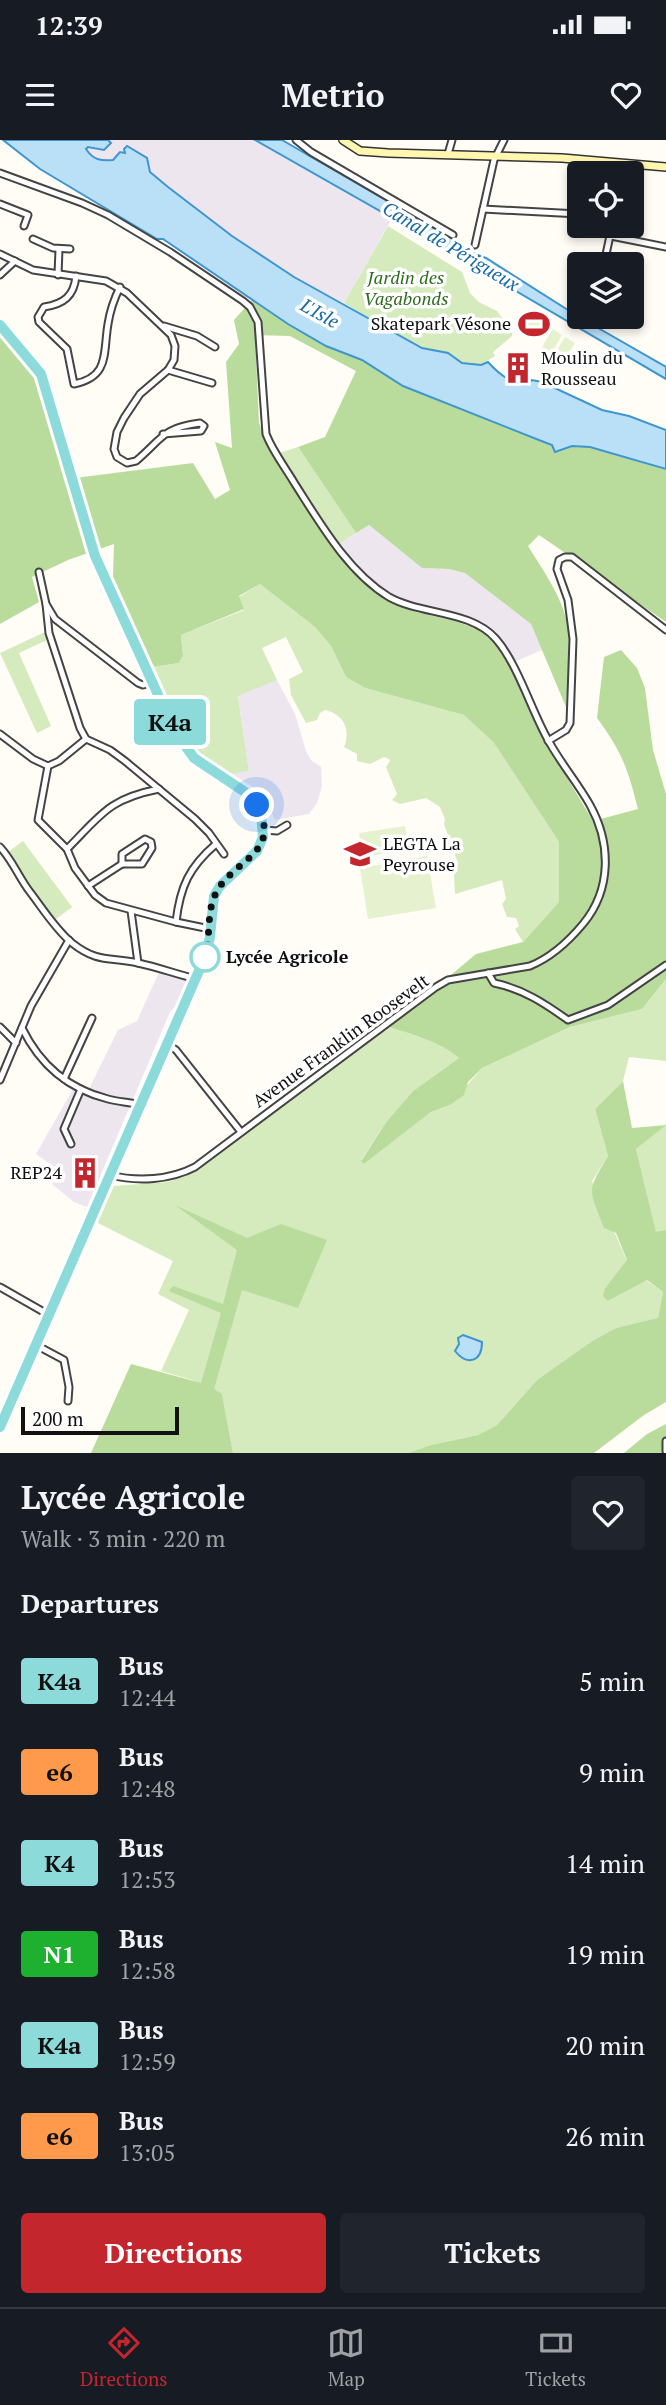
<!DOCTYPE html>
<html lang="en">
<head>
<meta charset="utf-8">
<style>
	:root { --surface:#171b24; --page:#20242c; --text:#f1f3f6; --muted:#9ea1a6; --line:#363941; --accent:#c4262e }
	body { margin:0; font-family:"PT Serif",serif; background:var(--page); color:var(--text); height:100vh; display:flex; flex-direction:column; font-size:26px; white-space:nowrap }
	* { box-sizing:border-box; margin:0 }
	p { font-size:23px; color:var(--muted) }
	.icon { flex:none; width:38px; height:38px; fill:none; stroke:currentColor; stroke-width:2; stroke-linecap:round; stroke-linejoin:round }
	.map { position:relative; height:1313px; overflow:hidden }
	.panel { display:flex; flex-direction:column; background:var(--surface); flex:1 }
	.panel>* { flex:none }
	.badge { padding:0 14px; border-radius:5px; font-size:24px; line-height:46px }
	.fabs { position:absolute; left:567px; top:21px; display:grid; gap:14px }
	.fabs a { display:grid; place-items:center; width:77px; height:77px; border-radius:7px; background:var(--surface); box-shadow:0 4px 10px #0003; font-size:35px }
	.scale { position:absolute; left:21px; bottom:18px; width:158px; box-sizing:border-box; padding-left:7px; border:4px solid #111; border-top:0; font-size:19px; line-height:24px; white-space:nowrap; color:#111; -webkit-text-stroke:5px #fff; paint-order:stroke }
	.you { position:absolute; width:35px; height:35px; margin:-18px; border:5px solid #fff; border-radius:50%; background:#1a73e8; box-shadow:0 0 0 10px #1a73e833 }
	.map>.badge { position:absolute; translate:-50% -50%; box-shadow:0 0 0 4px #fff }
	h2 { padding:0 21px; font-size:26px; line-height:63px }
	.round { display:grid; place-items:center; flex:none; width:74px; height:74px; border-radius:7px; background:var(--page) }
	.head { display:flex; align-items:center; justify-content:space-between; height:119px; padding:0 21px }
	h1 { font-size:33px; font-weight:700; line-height:52px }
	.cta { display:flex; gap:14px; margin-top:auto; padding:14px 21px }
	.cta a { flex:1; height:80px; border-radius:7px; background:var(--accent); color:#fff; font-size:28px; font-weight:700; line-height:80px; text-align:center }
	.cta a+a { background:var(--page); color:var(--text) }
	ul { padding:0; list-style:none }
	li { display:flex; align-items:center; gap:21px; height:91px; padding:0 21px }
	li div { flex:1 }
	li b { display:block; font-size:26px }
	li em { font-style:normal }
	li .badge { min-width:77px; font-weight:700; text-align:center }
	.status { display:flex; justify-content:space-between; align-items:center; height:49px; padding:0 35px; background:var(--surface); direction:ltr }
	.status svg { height:19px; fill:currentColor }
	header { display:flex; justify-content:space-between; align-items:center; height:91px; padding:0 21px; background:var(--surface); font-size:32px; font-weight:700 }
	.menu { display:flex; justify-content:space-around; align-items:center; height:98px; border-top:2px solid var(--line); background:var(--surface); font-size:19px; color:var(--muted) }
	.menu a { display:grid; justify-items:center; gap:4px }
	.menu .current { color:var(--accent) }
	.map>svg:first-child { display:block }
</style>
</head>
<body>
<div class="status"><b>12:39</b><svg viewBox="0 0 49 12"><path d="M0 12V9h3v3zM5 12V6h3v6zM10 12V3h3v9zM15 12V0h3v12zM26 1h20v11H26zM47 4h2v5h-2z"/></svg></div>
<header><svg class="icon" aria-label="menu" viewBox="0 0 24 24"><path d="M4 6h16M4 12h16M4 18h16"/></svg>Metrio<svg class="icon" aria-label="heart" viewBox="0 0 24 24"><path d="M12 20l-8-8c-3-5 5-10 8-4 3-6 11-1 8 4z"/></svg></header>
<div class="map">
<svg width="666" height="1313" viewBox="0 0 666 1313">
	<rect width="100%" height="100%" fill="#fffdf5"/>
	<g fill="#eee6ef">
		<path d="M 108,0 L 255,0 L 392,78 L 344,163 L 294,137 L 232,96 L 168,47 L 150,32 L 130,8 L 125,13 L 120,13 L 113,20 L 102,21 L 91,17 L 86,9 L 87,7 L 110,3 Z"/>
		<path d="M 369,385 L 422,428 L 449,429 L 465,433 L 531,484 L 542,510 L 514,522 L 505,503 L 494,491 L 462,476 L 415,464 L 389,452 L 366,434 L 339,404 Z"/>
		<path d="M 277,540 L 295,574 L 306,611 L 311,620 L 321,627 L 322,646 L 317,663 L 309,674 L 275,680 L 267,663 L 256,649 L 232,634 L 249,631 L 238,555 Z"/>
		<path d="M 159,832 L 190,840 L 181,860 L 170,872 L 87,1067 L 74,1062 L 52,1044 L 60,1031 L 36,1014 L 76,944 L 89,949 L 118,890 L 137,881 Z"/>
	</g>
	<g fill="#d5ebbd">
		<path d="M 388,86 L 462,132 L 470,153 L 479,162 L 497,171 L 512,193 L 512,196 L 493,212 L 495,216 L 481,225 L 462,223 L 448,213 L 422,208 L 402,198 L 344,163 Z"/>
		<path d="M 298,307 L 356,393 L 339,404 L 279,313 Z"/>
		<path d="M 260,444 L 315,487 L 331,506 L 346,537 L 365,548 L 464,575 L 494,603 L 559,702 L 559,762 L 523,802 L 515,789 L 519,786 L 516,778 L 507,777 L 502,764 L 506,759 L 502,740 L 455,754 L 454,735 L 458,723 L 444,684 L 445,679 L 440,667 L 426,658 L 400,664 L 392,660 L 397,654 L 386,627 L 390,621 L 389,619 L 384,617 L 370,624 L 357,621 L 357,614 L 344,607 C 351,590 344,574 325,570 L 320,573 L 317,580 L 306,583 L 291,555 L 289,539 L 303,532 L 286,497 L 262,508 L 277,540 L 238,556 L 249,631 L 232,634 L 213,623 L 196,610 L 184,593 L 153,527 L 179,523 L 183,516 L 181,495 L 244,470 L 239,457 Z"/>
		<path d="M 45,492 L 47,500 L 19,513 L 51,586 L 37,593 L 0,513 Z"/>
		<path d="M 23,701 L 72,767 L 56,779 L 25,740 L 8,712 Z"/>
		<path d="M 666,839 L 666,921 L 629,917 L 623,941 L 595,969 L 608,1016 L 592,1041 L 627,1121 L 605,1148 L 608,1161 L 646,1140 L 663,1152 L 658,1179 L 616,1188 L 592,1201 L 537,1240 L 497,1285 L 478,1295 L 431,1305 L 408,1313 L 233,1313 L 222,1254 L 192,1240 L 161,1231 L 189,1170 L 158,1154 L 173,1121 L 96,1082 L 113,1046 L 168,1042 L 186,1036 L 389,887 C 414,895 438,901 459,918 L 413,951 L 387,981 L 361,1020 L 364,1024 L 431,972 L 450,965 L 482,928 L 570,887 L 642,869 Z"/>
		<path d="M 666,984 L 666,1090 L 656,1093 L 636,1009 Z"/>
	</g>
	<g fill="#b9dc9c">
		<path d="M 252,160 L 326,206 L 362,220 L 403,246 L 451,266 L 510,287 L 552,305 L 590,307 L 666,330 L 666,482 L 539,395 L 528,406 C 546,435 568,465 570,500 C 571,522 567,545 566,567 L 531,484 L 465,433 L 449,429 L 422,428 L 369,385 L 356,393 L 298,307 L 325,297 L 356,231 L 290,196 L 255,195 L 259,283 L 266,303 L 340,415 L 382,457 L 415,472 L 455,481 L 477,489 L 492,500 L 504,514 L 545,601 L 593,681 L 638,669 C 628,629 622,612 597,578 L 604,517 L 621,510 L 637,528 L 645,548 L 653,610 L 666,654 L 666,839 L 642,869 L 570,887 L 482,928 L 468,942 L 464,955 L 450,965 L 431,972 L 364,1024 L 361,1021 L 387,981 L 413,951 L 459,918 C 438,901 414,895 389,887 L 476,814 L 523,802 L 559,762 L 559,702 L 494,603 L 464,575 L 365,548 L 346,537 L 331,506 L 315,487 L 260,444 L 239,456 L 244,469 L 181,495 L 183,516 L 179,523 L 153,527 L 113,437 L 114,404 L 68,420 L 32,437 L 39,462 L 0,484 L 0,190 L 38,235 L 67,339 L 193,323 L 215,359 L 230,350 L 215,302 L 232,308 L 226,222 L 239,204 L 234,180 Z"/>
		<path d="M 623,941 L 632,988 L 666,985 L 636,1009 L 656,1092 L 666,1090 L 666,1262 L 644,1275 L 594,1313 L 408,1313 L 431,1305 L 478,1295 L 497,1285 L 537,1240 L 592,1201 L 616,1188 L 658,1178 L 663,1152 L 647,1140 L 608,1161 L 603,1156 L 605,1148 L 627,1120 L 616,1093 L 604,1088 C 589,1048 586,1053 608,1016 L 595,969 Z"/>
		<path d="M 175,1065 L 247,1098 L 281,1084 L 327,1100 L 298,1168 L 242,1150 L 214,1249 L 222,1254 L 233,1313 L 91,1313 L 131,1224 L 201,1243 L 221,1173 L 169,1151 L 173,1146 L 223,1164 L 237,1110 Z"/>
		<path d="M 666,1284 L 666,1313 L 624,1313 L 647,1294 Z"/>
	</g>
	<g fill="#e6f2cf">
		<path d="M 527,171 L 549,185 L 541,198 L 519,184 Z"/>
		<path d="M 553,189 L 562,195 L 552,213 L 542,207 Z"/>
		<path d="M 565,197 L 575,203 L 564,221 L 554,215 Z"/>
		<path d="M 405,686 L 409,710 L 362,717 L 359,693 Z"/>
		<path d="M 427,716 L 436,768 L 368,779 L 360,728 Z"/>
	</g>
	<g fill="#b9e0f7" stroke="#3f96cf" stroke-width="2">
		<path d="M 3,0 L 108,0 L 111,3 L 104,10 L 88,7 L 86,9 C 93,20 101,21 113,20 L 120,12 L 125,13 L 124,9 L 127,6 L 147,18 L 150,32 L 168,47 L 232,96 L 294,137 L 422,208 L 448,213 L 462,223 L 481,225 L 488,222 C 499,234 510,243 526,245 L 532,240 L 542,242 L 602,270 L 629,276 L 666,290 L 666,329 L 590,307 L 572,306 L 555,312 L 552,305 L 544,302 L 403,246 L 362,220 L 326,206 L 288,184 L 163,99 L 157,99 L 40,29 Z"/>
		<path d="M 255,0 L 282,0 L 460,103 L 467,111 L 486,118 L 579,177 L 666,227 L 666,239 L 480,130 L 473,121 L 454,113 Z"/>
		<path d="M 463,1195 L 482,1202 C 482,1222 467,1226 455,1211 L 459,1204 L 458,1198 Z"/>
	</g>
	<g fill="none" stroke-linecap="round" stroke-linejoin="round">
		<defs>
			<g id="street">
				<path d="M 296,0 L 311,12 L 453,95"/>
				<path d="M 448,14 L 452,0"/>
				<path d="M 0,33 L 82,63 L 108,75 L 170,112 L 243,161 L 250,167 L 258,182 L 266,294 C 273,312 285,327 295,344 C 320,383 348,432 389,457 C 421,475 471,470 496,499 C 517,523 531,569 547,598 C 559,621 577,642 590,665 C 611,703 612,749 583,784 C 568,802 552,817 530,826 L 448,840 L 436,847 L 195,1027 C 170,1040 138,1042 110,1035"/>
				<path d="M 0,64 L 28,75 L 24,86"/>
				<path d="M 483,69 L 579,74"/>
				<path d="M 611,96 L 666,107"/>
				<path d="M 33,99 L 53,108 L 70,109"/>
				<path d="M 475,105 L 494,20 L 504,0"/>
				<path d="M 0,114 L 33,130 L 106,141 L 127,153 L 171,195 L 175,206 L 174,220 L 168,230 L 140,254 L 124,278 L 117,292 L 114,309 L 117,317 L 127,323 L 136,321 C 163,298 162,288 200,283 L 204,286 L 201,291 L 163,294"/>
				<path d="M 604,124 L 612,86"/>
				<path d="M 0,135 L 15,121"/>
				<path d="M 58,135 L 59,109"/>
				<path d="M 76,136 C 74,156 64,164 44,167 L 38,177 L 39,182 L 67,209 L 74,244 C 110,237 103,213 108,184 C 110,171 114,159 120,147"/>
				<path d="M 164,186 L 197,196 L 215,207"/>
				<path d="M 168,230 L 212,243"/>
				<path d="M 39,432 L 46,464 L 55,479 L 138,543 L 143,545 L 151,543"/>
				<path d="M 46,464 L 49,493 L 80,588 L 86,599 L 110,610 L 125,621 L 195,679 L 209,693 L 224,714"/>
				<path d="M 0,594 L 33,619 L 48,626 L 59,621 L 86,599"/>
				<path d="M 548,601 L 566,590 L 570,583 L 573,499 L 568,460 L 557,429 L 559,420 L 565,417 L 572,417 L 666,490"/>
				<path d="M 48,626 L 38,680 L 67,709 L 75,728 L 95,755 L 106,763 L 176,782 L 210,789"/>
				<path d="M 264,690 L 277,691 L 287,685"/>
				<path d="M 145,699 L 151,702 L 152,708 L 142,724 L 122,724 L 122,714 Z"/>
				<path d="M 0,707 C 13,721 19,738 30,752 C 43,769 56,790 72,803 C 97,823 110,817 138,823 C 157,827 176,834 196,839"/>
				<path d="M 67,709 C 101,675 108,659 159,649"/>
				<path d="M 88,746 L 122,724"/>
				<path d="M 131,771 L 138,823"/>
				<path d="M 176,782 C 180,747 189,727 216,704"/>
				<path d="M 488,833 L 494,843 C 523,849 544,863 568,880 L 608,865 L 666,825"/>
				<path d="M 0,887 L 16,903"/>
				<path d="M 22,888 C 40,925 68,949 108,959 C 119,962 130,962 140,965"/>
				<path d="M 167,904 L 176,910 L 241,992"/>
				<path d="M 64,939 L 92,878"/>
				<path d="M 0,940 L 31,866 L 69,800"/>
				<path d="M 71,1004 L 64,989 L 81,949"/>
				<path d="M 0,1147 L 49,1175"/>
				<path d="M 36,1205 L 64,1220 L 69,1247 L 68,1261"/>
				<path d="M 666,1301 L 666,1311"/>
			</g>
			<g id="secondary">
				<path d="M 343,0 L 360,11 L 388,13 L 562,18 L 666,27"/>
				<path d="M 0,185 L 41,234 L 90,404 L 174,590 L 194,618 L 248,654 L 261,674 L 264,690 L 261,703 L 250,719 L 220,746 L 214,756 L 205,817 L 0,1287"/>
			</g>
		</defs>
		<use href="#street" stroke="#444" stroke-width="9"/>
		<use href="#secondary" stroke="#333" stroke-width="10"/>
		<use href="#street" stroke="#fff" stroke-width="5"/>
		<use href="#secondary" stroke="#fff6b0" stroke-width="7"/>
	</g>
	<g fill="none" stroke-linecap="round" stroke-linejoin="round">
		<defs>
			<path id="line" d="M 0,185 L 41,234 L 95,416 L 174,590 L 194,618 L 248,654 L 261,674 L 263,697 L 257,711 L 220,746 L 214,756 L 210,797 L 205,817 L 0,1287"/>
		</defs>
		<use href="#line" stroke="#fff" stroke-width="16"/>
		<use href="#line" stroke="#8ddada" stroke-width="10"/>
		<path stroke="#111" stroke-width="7" stroke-dasharray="0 12.6" d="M 205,817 C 211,797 206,772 216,753 C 232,720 283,714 257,665"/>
	</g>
	<defs>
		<symbol id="stadium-bare" viewBox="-9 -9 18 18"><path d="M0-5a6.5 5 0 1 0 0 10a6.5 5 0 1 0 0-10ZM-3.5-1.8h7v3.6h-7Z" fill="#c4262e" stroke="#fff" stroke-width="2.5" paint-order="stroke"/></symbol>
		<symbol id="building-bare" viewBox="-9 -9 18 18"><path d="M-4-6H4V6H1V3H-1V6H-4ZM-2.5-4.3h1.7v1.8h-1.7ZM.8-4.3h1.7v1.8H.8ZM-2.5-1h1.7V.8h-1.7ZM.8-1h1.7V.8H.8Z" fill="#c4262e" stroke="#fff" stroke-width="2.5" paint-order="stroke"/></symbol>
		<symbol id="school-bare" viewBox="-9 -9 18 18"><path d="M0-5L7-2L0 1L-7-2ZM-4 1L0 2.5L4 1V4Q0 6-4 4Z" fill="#c4262e" stroke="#fff" stroke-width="2.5" paint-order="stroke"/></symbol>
	</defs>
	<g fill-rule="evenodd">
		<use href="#stadium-bare" x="512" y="162" width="44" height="44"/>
		<use href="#building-bare" x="496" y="206" width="44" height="44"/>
		<use href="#school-bare" x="338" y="692" width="44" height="44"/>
		<use href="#building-bare" x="63" y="1011" width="44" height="44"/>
	</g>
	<circle fill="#fff" stroke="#8ddada" stroke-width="3.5" cx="205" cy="817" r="14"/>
	<g text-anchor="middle" stroke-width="7" stroke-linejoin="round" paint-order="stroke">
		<g font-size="18" font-style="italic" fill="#2f6b1f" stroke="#fff">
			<text x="406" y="144">Jardin des<tspan x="406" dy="21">Vagabonds</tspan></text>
		</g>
		<g font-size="18" fill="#111" stroke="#fff" text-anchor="end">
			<text x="511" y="190">Skatepark Vésone</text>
			<text x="541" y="224" text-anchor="start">Moulin du<tspan x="541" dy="21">Rousseau</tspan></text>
			<text x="383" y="710" text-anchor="start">LEGTA La<tspan x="383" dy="21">Peyrouse</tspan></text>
			<text x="62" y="1039">REP24</text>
		</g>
		<g font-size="18" font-weight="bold" fill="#111" stroke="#fff" text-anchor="start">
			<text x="226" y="823">Lycée Agricole</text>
		</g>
		<g font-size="18" fill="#111" stroke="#fff">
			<text transform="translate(341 901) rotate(-36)" y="6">Avenue Franklin Roosevelt</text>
		</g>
		<g font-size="19" font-style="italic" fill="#1768a6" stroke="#fff">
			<text transform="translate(451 106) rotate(31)" y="7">Canal de Périgueux</text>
			<text transform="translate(320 173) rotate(29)" y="7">L'Isle</text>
		</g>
	</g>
</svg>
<div class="fabs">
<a><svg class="icon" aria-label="locate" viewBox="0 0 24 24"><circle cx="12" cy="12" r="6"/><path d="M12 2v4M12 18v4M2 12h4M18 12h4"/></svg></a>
<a><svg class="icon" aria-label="layers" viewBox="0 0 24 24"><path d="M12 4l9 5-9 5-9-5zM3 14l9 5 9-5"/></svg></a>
</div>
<div class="scale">200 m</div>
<div class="you" style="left:257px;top:665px"></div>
<b class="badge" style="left:170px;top:582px;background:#8ddada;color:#111">K4a</b>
</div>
<section class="panel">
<div class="head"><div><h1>Lycée Agricole</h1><p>Walk · 3 min · 220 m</p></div><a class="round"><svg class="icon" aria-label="heart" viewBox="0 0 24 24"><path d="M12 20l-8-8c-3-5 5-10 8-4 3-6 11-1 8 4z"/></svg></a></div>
<h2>Departures</h2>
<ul>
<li><span class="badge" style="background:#8ddada;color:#111">K4a</span><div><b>Bus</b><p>12:44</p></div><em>5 min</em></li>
<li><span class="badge" style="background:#ff9a4c;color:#111">e6</span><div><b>Bus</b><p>12:48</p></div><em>9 min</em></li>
<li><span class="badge" style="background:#8ddada;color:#111">K4</span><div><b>Bus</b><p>12:53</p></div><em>14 min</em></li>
<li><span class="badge" style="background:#1eb12f;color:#fff">N1</span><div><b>Bus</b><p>12:58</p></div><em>19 min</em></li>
<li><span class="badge" style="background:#8ddada;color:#111">K4a</span><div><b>Bus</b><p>12:59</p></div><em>20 min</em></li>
<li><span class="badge" style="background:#ff9a4c;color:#111">e6</span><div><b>Bus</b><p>13:05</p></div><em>26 min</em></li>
</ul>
<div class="cta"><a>Directions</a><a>Tickets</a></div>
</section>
<nav class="menu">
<a class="current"><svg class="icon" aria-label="directions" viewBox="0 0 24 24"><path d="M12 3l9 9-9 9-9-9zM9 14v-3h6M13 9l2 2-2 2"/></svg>Directions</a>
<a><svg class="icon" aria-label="map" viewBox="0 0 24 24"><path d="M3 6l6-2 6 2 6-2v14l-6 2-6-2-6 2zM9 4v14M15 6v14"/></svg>Map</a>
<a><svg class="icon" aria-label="tickets" viewBox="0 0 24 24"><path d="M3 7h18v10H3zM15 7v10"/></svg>Tickets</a>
</nav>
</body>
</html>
